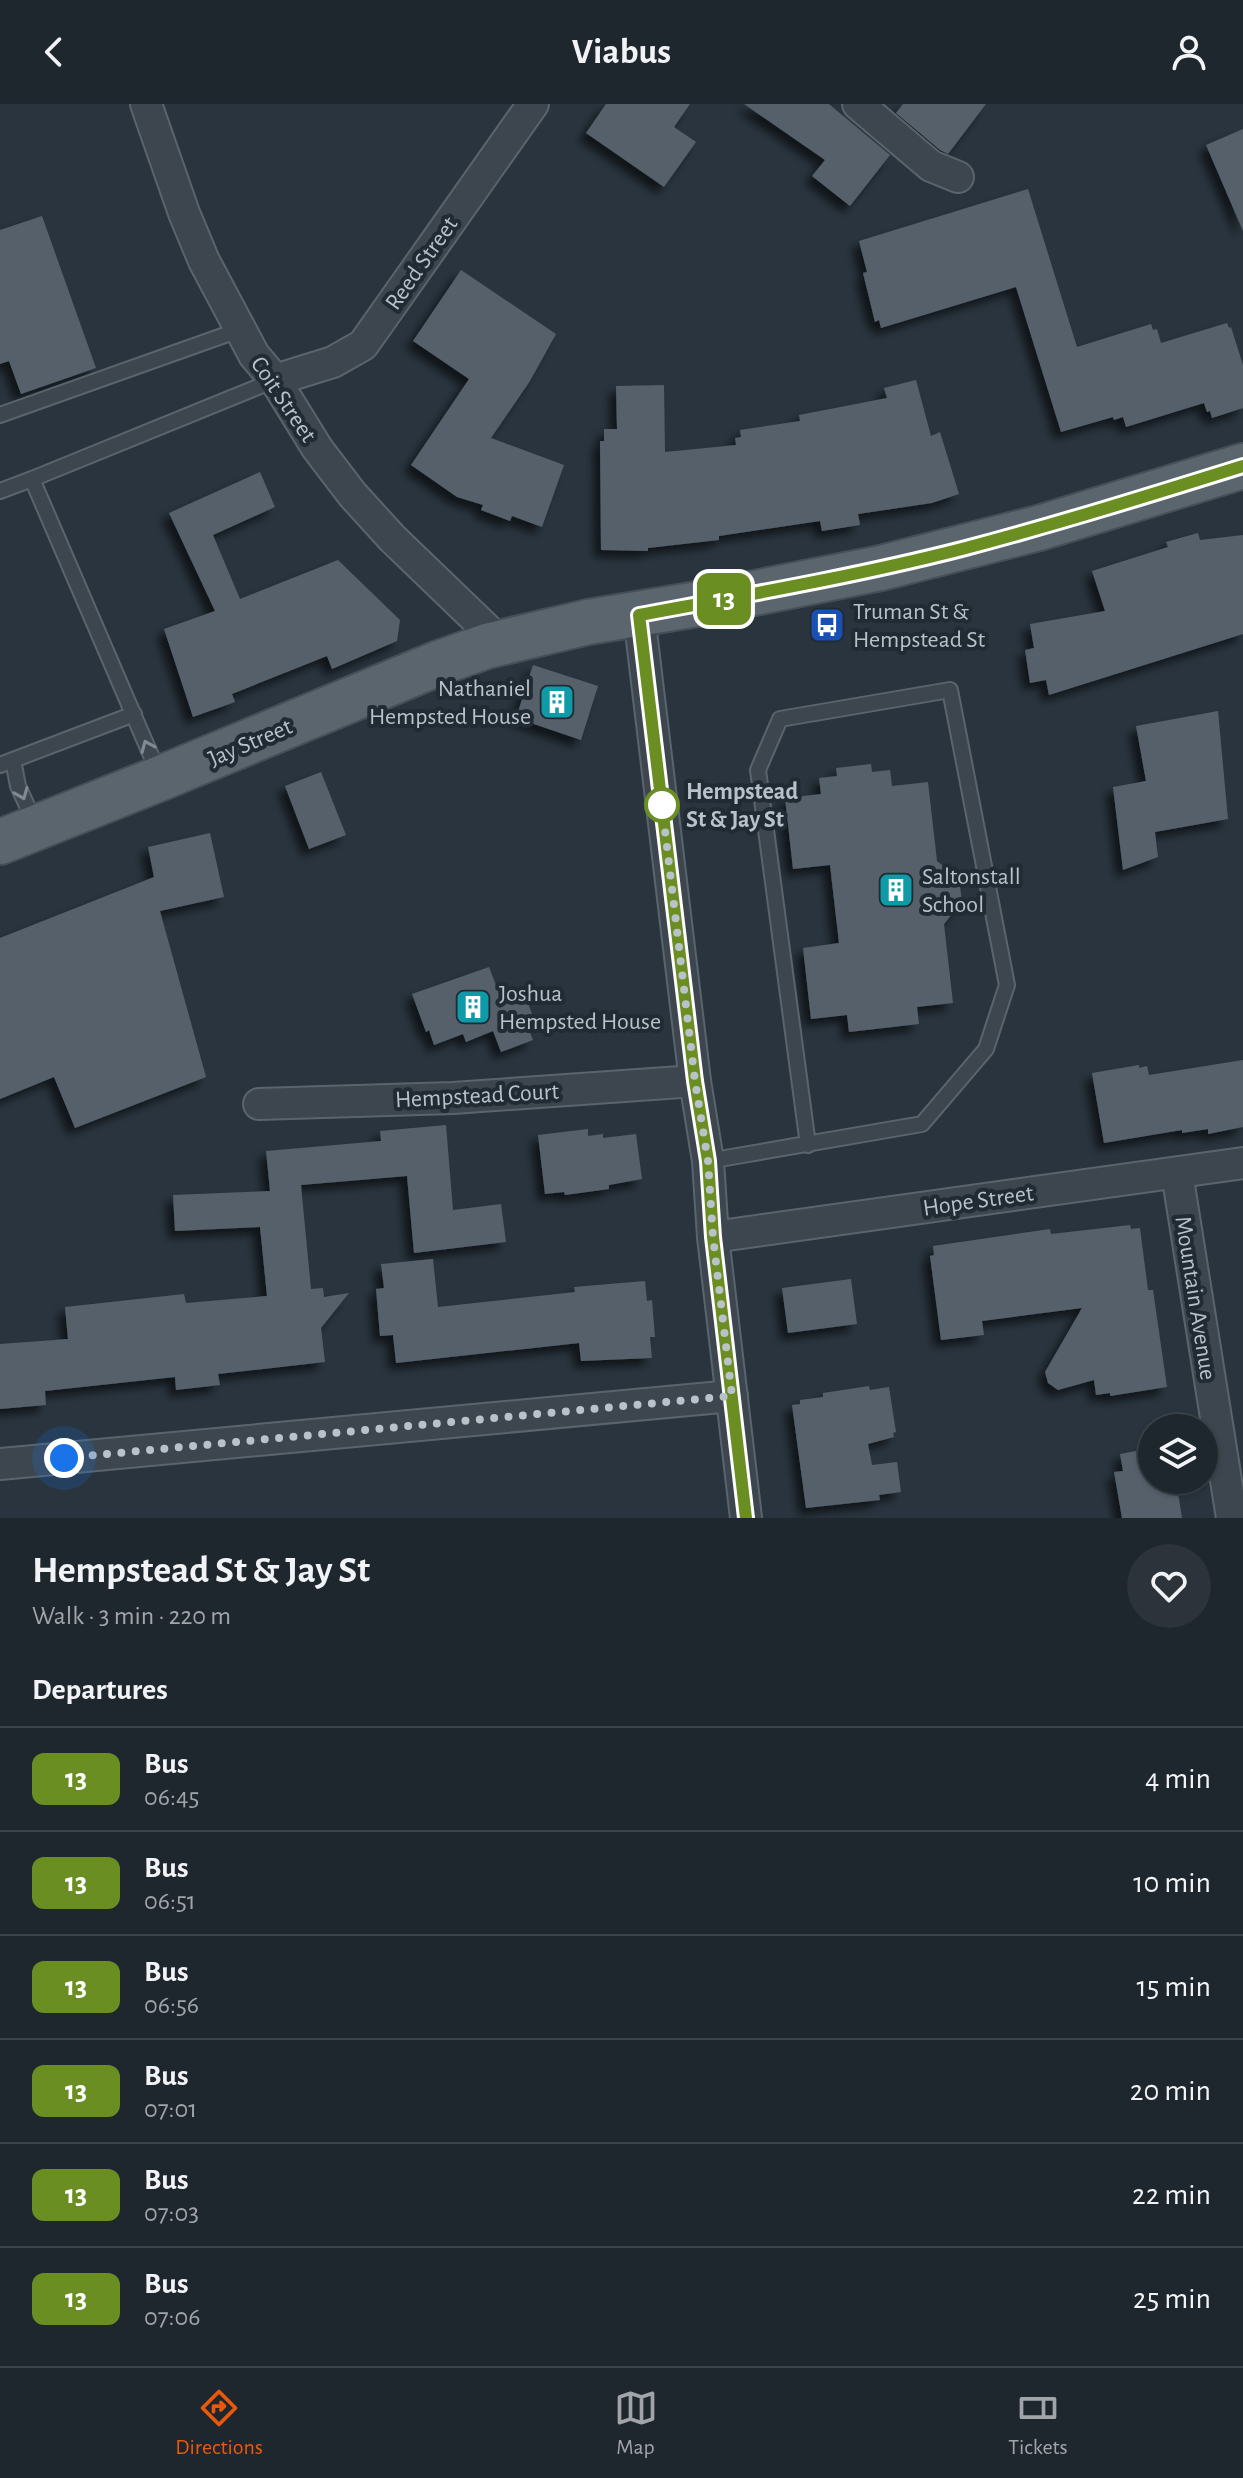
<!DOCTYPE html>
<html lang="en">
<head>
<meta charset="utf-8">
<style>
	:root { --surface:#1f272e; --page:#2c333a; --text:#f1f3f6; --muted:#a1a5aa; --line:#3c444a; --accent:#ea580c }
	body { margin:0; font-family:"Alegreya Sans",sans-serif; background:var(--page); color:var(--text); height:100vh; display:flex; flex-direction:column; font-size:30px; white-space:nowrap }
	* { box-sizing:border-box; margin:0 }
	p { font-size:26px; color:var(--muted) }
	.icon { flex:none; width:44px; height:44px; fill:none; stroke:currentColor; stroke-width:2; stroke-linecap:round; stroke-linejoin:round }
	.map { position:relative; height:1414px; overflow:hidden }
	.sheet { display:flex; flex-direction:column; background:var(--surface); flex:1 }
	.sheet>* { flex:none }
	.badge { padding:0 16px; border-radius:12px; font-size:28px; line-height:52px }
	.fabs { position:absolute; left:1138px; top:1310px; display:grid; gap:16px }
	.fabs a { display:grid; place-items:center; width:80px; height:80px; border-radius:50%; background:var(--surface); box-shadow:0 2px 6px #0004,0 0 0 2px var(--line); font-size:40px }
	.you { position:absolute; width:40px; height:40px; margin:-20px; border:6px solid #fff; border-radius:50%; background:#1a73e8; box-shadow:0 0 0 12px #1a73e833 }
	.map>.badge { position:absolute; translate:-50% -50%; box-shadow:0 0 0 4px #fff }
	h2 { padding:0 32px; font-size:30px; line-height:72px }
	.round { display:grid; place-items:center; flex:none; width:84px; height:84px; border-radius:42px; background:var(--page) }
	.head { display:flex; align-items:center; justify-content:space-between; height:136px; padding:0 32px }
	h1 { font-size:38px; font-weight:600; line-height:60px }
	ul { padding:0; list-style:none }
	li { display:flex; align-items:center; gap:24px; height:104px; padding:0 32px; border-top:2px solid var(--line) }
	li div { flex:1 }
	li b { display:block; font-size:30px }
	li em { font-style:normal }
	li .badge { min-width:88px; font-weight:700; text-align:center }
	header { display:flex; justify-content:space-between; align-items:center; height:104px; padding:0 32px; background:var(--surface); font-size:36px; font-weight:600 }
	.dock { display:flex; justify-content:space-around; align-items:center; height:112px; border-top:2px solid var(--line); background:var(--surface); font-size:22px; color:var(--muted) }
	.dock a { display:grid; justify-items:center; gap:4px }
	.dock .active { color:var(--accent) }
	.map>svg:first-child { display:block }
</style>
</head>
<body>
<header><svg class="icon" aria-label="back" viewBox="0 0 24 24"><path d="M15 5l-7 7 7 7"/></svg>Viabus<svg class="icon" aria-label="person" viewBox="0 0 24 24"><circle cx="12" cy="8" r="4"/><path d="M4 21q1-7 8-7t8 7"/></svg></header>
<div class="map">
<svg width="1243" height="1414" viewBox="0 0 1243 1414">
	<defs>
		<filter id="shadow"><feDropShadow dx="-7" dy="7" stdDeviation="4" flood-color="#0009"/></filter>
	</defs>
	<rect width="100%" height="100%" fill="#29343e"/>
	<g fill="#54616b" filter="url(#shadow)">
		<path d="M 606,0 L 690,0 L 674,23 L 696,38 L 664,83 L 586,29 Z"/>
		<path d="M 744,0 L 829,0 L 890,51 L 850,102 L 812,72 L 825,56 Z"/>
		<path d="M 903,0 L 986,0 L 948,50 L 940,46 L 896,9 Z"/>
		<path d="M 1243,25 L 1243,127 L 1206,41 Z"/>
		<path d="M 1028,85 L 1077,243 L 1151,220 L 1153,226 L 1157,225 L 1161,239 L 1227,219 L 1229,224 L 1231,223 L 1243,261 L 1243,304 L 1212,314 L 1210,307 L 1207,308 L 1204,299 L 1126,323 L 1123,313 L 1114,316 L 1113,313 L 1061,328 L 1016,183 L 881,224 L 879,216 L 875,218 L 863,169 L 867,168 L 859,137 Z"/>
		<path d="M 42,112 L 96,264 L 21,290 L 9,257 L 0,260 L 0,126 Z"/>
		<path d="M 461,166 L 556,230 L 530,277 L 491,334 L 564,361 L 542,423 L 512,412 L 510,417 L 481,406 L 483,401 L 457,393 L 411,361 L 469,275 L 413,237 Z"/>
		<path d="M 916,276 L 931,332 L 940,328 L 959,390 L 932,399 L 858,410 L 860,421 L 822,427 L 820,417 L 719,432 L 719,436 L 648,444 L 648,447 L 601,446 L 600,337 L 604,337 L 604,325 L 617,325 L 616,282 L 664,281 L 665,348 L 736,341 L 735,334 L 741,333 L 740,326 L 800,317 L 799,311 L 887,294 L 884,284 Z"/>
		<path d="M 260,368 L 275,403 L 213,431 L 240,495 L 338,456 L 400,516 L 397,537 L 332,565 L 327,552 L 232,590 L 235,598 L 193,613 L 164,525 L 215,507 L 169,409 Z"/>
		<path d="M 1198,429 L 1200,436 L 1243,431 L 1243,530 L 1049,591 L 1046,576 L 1030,579 L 1025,546 L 1034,544 L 1030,520 L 1105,507 L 1092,467 L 1168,443 L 1166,438 Z"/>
		<path d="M 533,561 L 598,582 L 581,636 L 516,614 Z"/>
		<path d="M 1218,607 L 1228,715 L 1155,728 L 1158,753 L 1123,766 L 1113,683 L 1146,677 L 1136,622 Z"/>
		<path d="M 871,660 L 872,668 L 890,666 L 892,682 L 928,678 L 937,757 L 959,774 L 962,798 L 944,820 L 953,899 L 917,903 L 919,920 L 849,928 L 847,911 L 811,915 L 803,844 L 839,839 L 830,761 L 793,765 L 785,694 L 821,690 L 819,674 L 837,672 L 836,664 Z"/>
		<path d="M 321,668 L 346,731 L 309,745 L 285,682 Z"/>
		<path d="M 210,729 L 224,793 L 160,807 L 206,973 L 75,1024 L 54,973 L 0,995 L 0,834 L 154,773 L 148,743 Z"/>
		<path d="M 489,863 L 501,894 L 523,885 L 533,913 L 525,916 L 533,936 L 501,948 L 493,927 L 466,938 L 463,930 L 434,941 L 429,926 L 426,928 L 412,890 Z"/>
		<path d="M 1243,956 L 1243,1023 L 1208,1030 L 1208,1025 L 1182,1029 L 1182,1026 L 1104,1039 L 1092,969 L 1139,961 L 1139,964 L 1147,962 L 1149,971 Z"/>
		<path d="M 446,1021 L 453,1106 L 501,1100 L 506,1138 L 414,1149 L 407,1072 L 301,1081 L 311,1185 L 323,1184 L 324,1193 L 349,1189 L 321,1224 L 325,1258 L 218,1270 L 220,1281 L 176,1286 L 175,1273 L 45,1287 L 46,1301 L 0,1305 L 0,1240 L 68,1235 L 65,1203 L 184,1190 L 186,1199 L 267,1192 L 260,1123 L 175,1127 L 173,1091 L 270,1087 L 266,1047 L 381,1037 L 380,1027 Z"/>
		<path d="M 588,1025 L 588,1032 L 603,1030 L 603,1034 L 636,1030 L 642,1075 L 609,1081 L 609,1085 L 565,1091 L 564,1088 L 545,1090 L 538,1031 Z"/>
		<path d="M 1130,1121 L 1131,1125 L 1140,1124 L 1148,1186 L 1153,1186 L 1167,1283 L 1110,1292 L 1110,1289 L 1096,1291 L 1094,1276 L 1058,1286 L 1048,1279 L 1045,1268 L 1082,1204 L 982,1217 L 984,1231 L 941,1236 L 930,1152 L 934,1151 L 933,1142 L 1050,1125 L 1051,1130 Z"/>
		<path d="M 433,1155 L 438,1203 L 575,1188 L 574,1183 L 645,1177 L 647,1197 L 652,1196 L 655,1233 L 650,1233 L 652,1254 L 581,1257 L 579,1239 L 396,1259 L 393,1231 L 380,1232 L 376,1185 L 384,1184 L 381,1160 Z"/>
		<path d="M 851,1175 L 857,1220 L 788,1229 L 782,1184 Z"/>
		<path d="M 869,1282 L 870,1286 L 889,1283 L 896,1328 L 893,1329 L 894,1333 L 868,1340 L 872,1361 L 897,1358 L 901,1388 L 879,1391 L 880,1396 L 806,1404 L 792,1301 L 800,1300 L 800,1296 L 823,1293 L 823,1289 Z"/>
		<path d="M 1152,1344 L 1152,1376 L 1176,1376 L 1182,1414 L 1122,1414 L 1114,1368 L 1123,1367 L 1120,1350 Z"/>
	</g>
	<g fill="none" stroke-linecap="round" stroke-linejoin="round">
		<defs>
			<g id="service">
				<path d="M 0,311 L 239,226"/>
				<path d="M 32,375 L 275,276"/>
				<path d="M 0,387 L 32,375 L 159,670"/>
				<path d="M 13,656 L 18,682 L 35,719"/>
				<path d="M 0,661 L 134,610"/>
				<path d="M 708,1057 L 922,1020 L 986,945 L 1007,881 L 950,586 L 780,615 L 758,666 L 808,1041"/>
			</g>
			<g id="minor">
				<path d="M 146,0 L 184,109 L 204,157 L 254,251 L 275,276 L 317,344 L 352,390 L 392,434 L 501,539"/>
				<path d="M 858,0 L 931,62 L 958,73"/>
				<path d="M 275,276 L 333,258 L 363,241 L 533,0"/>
				<path d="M 639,511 L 695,977 L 708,1057 L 713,1133 L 746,1414"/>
				<path d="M 259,1000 L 453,994 L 695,977"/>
				<path d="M 1177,1069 L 1232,1414"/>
				<path d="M 713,1133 L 1243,1059"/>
				<path d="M 0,1360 L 732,1292"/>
			</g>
			<path id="primary" d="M 0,738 L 161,674 L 439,559 L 487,542 L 588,518 L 704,499 L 881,464 L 1039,424 L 1243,362"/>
		</defs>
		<use href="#service" stroke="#5a646c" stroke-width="18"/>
		<use href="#minor" stroke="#5a646c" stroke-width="34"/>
		<use href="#primary" stroke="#464f57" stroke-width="48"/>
		<use href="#service" stroke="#3d464e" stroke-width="14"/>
		<use href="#minor" stroke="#3d464e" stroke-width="30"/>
		<use href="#primary" stroke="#5b656e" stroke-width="44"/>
	</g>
	<defs><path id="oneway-chevron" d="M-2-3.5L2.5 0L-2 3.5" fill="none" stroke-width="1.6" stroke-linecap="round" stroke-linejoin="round" transform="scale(2)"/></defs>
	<g stroke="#818a92">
		<use href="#oneway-chevron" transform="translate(147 642) rotate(-113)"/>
		<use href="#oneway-chevron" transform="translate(22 690) rotate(68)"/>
	</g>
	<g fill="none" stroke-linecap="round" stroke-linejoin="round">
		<defs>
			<path id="line" d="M 746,1414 L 713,1133 L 708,1057 L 695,977 L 639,511 C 747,491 856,472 962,445 C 1057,420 1150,391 1243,362"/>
		</defs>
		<use href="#line" stroke="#fff" stroke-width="18"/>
		<use href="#line" stroke="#6b8e23" stroke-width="12"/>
		<path stroke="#b9c1c9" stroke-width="8" stroke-dasharray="0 14.4" d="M 64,1354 L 732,1292 L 713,1133 L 708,1057 L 695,977 L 662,701"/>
	</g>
	<defs>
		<symbol id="bus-square" viewBox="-11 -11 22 22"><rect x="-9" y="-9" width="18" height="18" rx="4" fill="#1a4fb4" stroke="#212b33"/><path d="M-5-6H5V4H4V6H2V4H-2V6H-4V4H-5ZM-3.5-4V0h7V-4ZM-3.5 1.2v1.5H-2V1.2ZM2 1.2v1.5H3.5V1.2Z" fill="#fff"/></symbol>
		<symbol id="building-square" viewBox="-11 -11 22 22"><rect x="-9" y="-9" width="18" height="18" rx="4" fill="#0f9aa8" stroke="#212b33"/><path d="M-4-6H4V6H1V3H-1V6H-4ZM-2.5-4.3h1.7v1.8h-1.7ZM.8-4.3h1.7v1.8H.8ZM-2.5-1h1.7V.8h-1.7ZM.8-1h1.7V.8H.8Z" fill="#fff"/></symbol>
	</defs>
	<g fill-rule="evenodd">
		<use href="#bus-square" x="807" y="501" width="40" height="40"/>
		<use href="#building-square" x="537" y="578" width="40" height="40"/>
		<use href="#building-square" x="876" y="766" width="40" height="40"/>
		<use href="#building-square" x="453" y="883" width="40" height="40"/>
	</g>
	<circle fill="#fff" stroke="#6b8e23" stroke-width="4" cx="662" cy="701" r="16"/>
	<g text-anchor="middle" stroke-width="8" stroke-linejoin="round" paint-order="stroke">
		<g font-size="24" fill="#b9c1c9" stroke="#212b33">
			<text transform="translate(421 159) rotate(-55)" y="8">Reed Street</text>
			<text transform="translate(284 295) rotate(56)" y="8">Coit Street</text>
			<text transform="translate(250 638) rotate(-23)" y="8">Jay Street</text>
			<text transform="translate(477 991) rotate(-3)" y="8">Hempstead Court</text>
			<text transform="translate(978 1096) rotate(-8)" y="8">Hope Street</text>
			<text transform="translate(1196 1194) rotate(81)" y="8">Mountain Avenue</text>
		</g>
		<g font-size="24" fill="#b9c1c9" stroke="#212b33" text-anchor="start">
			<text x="853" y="515">Truman St &amp;<tspan x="853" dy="28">Hempstead St</tspan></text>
			<text x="531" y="592" text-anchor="end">Nathaniel<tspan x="531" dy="28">Hempsted House</tspan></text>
			<text x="922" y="780">Saltonstall<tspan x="922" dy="28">School</tspan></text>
			<text x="499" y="897">Joshua<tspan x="499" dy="28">Hempsted House</tspan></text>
		</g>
		<g font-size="24" font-weight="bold" fill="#b9c1c9" stroke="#212b33" text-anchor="start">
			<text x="686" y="695">Hempstead<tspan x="686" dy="28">St &amp; Jay St</tspan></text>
		</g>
	</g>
</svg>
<div class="fabs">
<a><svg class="icon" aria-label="layers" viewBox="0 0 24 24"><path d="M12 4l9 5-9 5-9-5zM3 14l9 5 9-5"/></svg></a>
</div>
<div class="you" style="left:64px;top:1354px"></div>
<b class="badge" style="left:724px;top:495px;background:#6b8e23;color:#fff">13</b>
</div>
<section class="sheet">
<div class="head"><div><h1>Hempstead St &amp; Jay St</h1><p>Walk · 3 min · 220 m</p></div><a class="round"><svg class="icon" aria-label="heart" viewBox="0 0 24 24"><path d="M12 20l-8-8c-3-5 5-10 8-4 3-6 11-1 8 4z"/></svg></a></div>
<h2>Departures</h2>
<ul>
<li><span class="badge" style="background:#6b8e23;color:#fff">13</span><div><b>Bus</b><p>06:45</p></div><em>4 min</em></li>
<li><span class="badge" style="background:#6b8e23;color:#fff">13</span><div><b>Bus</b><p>06:51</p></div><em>10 min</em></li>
<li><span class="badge" style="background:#6b8e23;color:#fff">13</span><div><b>Bus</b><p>06:56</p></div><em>15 min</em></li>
<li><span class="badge" style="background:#6b8e23;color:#fff">13</span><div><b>Bus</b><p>07:01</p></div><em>20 min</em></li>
<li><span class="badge" style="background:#6b8e23;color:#fff">13</span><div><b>Bus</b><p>07:03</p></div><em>22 min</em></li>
<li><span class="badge" style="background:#6b8e23;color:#fff">13</span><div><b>Bus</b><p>07:06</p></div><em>25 min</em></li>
</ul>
</section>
<nav class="dock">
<a class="active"><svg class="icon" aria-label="directions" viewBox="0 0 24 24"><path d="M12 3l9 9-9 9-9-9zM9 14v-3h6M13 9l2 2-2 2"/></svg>Directions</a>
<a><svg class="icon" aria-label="map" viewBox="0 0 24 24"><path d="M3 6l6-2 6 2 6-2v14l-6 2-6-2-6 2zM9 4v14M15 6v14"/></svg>Map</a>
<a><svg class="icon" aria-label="tickets" viewBox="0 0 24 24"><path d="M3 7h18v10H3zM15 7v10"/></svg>Tickets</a>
</nav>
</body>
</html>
